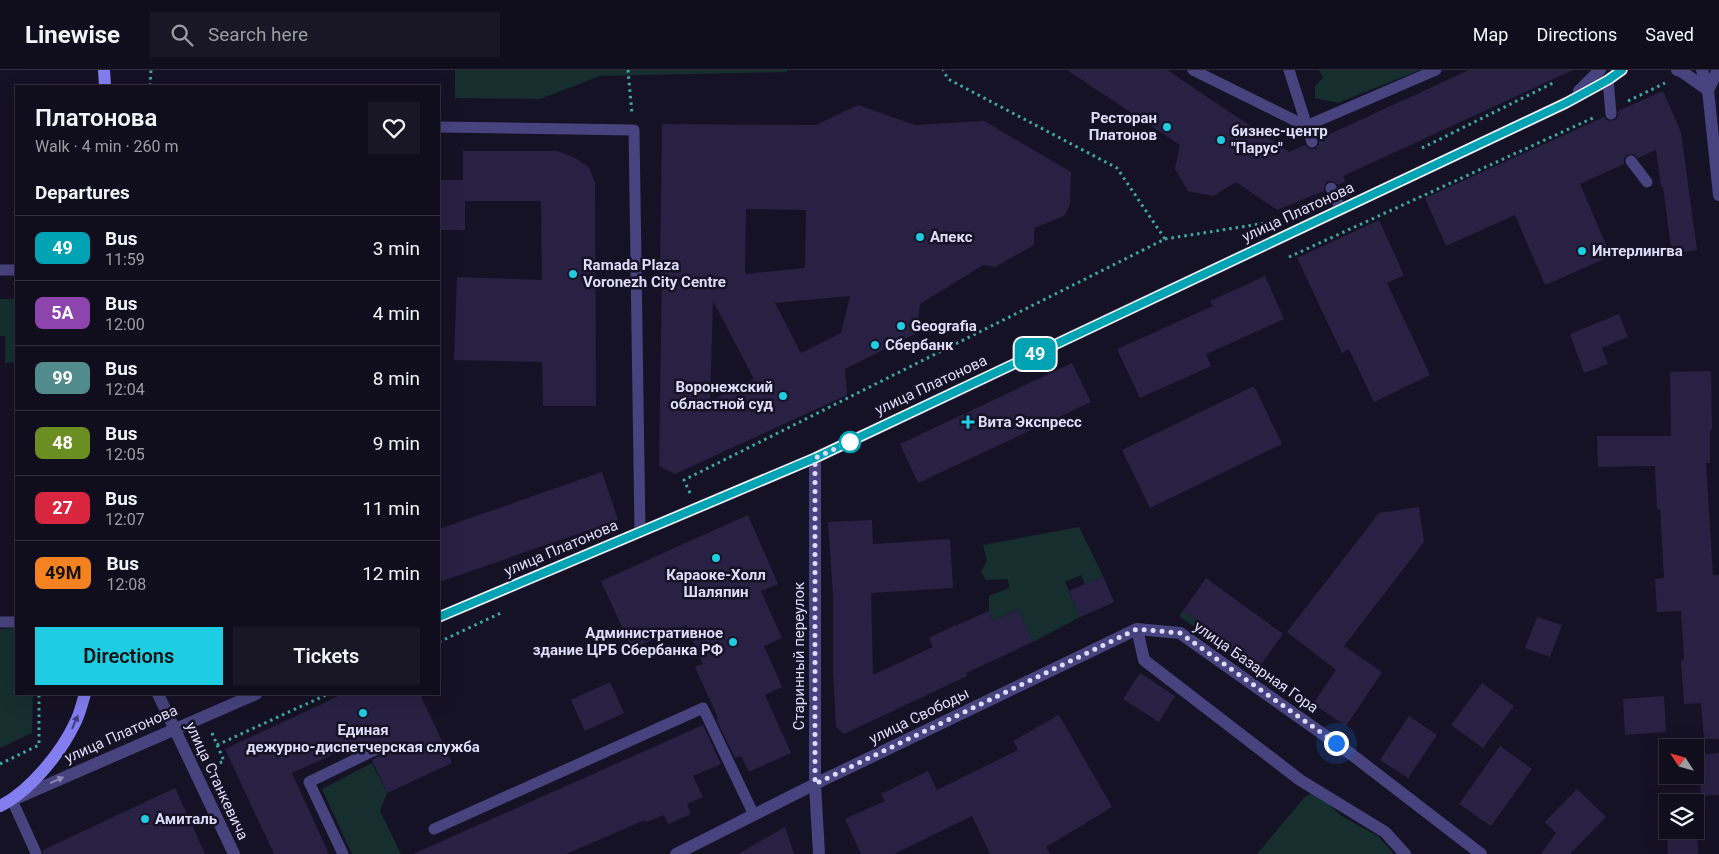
<!DOCTYPE html>
<html lang="en">
<head>
<meta charset="utf-8">
<style>
	:root { --surface:#100e1c; --page:#191725; --text:#f1f3f6; --muted:#9c9ca3; --line:#302e3b; --accent:#1fcde3 }
	body { margin:0; font-family:Roboto,sans-serif; background:var(--page); color:var(--text); height:100vh; display:flex; flex-direction:column; font-size:19px; white-space:nowrap }
	* { box-sizing:border-box; margin:0 }
	p { font-size:16px; color:var(--muted) }
	.icon { flex:none; width:28px; height:28px; fill:none; stroke:currentColor; stroke-width:2; stroke-linecap:round; stroke-linejoin:round }
	.map { position:relative; flex:1; overflow:hidden }
	.details { position:absolute; left:15px; top:15px; width:425px; height:610px; display:flex; flex-direction:column; background:var(--surface); border-radius:0px; box-shadow:0 5px 20px #0002,0 0 0 1px var(--line) }
	.details>* { flex:none }
	.badge { padding:0 10px; border-radius:8px; font-size:18px; line-height:32px }
	.needle { width:32px; rotate:306deg }
	.fabs { position:absolute; left:1659px; top:669px; display:grid; gap:10px }
	.fabs a { display:grid; place-items:center; width:45px; height:45px; border-radius:0px; background:var(--surface); box-shadow:0 5px 20px #0002,0 0 0 1px var(--line); font-size:25px }
	.you { position:absolute; width:25px; height:25px; margin:-12px; border:4px solid #fff; border-radius:50%; background:#1a73e8; box-shadow:0 0 0 8px #1a73e833 }
	.map>.badge { position:absolute; translate:-50% -50%; box-shadow:0 0 0 2px #fff }
	h2 { padding:0 20px; font-size:19px; line-height:45px }
	.round { display:grid; place-items:center; flex:none; width:52px; height:52px; border-radius:0px; background:var(--page) }
	.headline { display:flex; align-items:center; justify-content:space-between; height:85px; padding:0 20px }
	h1 { font-size:24px; font-weight:600; line-height:38px }
	.action { display:flex; gap:10px; margin-top:auto; padding:10px 20px }
	.action a { flex:1; height:58px; border-radius:0px; background:var(--accent); color:#111; font-size:20px; font-weight:600; line-height:58px; text-align:center }
	.action a+a { background:var(--page); color:var(--text) }
	ul { padding:0; list-style:none }
	li { display:flex; align-items:center; gap:15px; height:65px; padding:0 20px; border-top:1px solid var(--line) }
	li div { flex:1 }
	li b { display:block; font-size:19px }
	li em { font-style:normal }
	li .badge { min-width:55px; font-weight:700; text-align:center }
	header { display:flex; align-items:center; gap:30px; box-sizing:border-box; height:70px; padding:0 25px; background:var(--surface); border-bottom:1px solid var(--line) }
	header strong { font-size:24px }
	nav { display:flex; gap:28px; margin-inline-start:auto; font-size:18px }
	.search { width:350px; height:45px; background:var(--page); display:flex; align-items:center; gap:12px; box-sizing:border-box; padding:0 18px; border-radius:0px; color:var(--muted); font-size:19px }
	.map>svg:first-child { display:block }
</style>
</head>
<body>
<header>
<strong>Linewise</strong>
<div class="search"><svg class="icon" aria-label="search" viewBox="0 0 24 24"><circle cx="10" cy="10" r="6"/><path d="M15 15l6 6"/></svg>Search here</div>
<nav><a>Map</a><a>Directions</a><a>Saved</a></nav>
</header>
<div class="map">
<svg width="1719" height="784" viewBox="0 0 1719 784">
	<rect width="100%" height="100%" fill="#161225"/>
	<g fill="#162e2e">
		<path d="M 455,0 L 787,0 L 787,2 L 600,6 L 540,29 L 455,28 Z"/>
		<path d="M 1319,0 L 1420,0 L 1338,33 L 1315,28 L 1315,16 L 1323,8 Z"/>
		<path d="M 0,229 L 16,229 L 16,292 L 5,293 L 5,266 L 0,266 Z"/>
		<path d="M 1079,457 L 1103,506 L 1085,514 L 1081,505 L 1065,512 L 1080,547 L 1033,572 L 1018,539 L 993,551 L 989,541 L 989,526 L 1009,518 L 1008,509 L 986,510 L 981,502 L 987,491 L 983,475 Z"/>
		<path d="M 1183,541 L 1260,596 L 1257,601 L 1179,546 Z"/>
		<path d="M 16,558 L 16,624 L 33,624 L 32,663 L 0,678 L 0,559 Z"/>
		<path d="M 372,693 L 387,723 L 380,741 L 401,784 L 352,784 L 322,719 Z"/>
		<path d="M 1311,723 L 1326,732 L 1343,747 L 1378,766 L 1394,784 L 1257,784 L 1304,728 Z"/>
	</g>
	<g fill="#282144" fill-rule="evenodd">
		<path d="M 1067,0 L 1167,0 L 1289,82 L 1305,75 L 1310,79 L 1315,79 L 1319,74 L 1319,69 L 1469,0 L 1573,0 L 1343,106 L 1345,112 L 1338,115 L 1332,111 L 1327,111 L 1325,114 L 1324,121 L 1277,140 L 1236,112 L 1213,126 L 1188,121 L 1175,99 L 1180,75 Z"/>
		<path d="M 1663,21 L 1681,62 L 1697,180 L 1672,184 L 1663,117 L 1661,117 L 1656,80 L 1638,88 L 1633,84 L 1627,85 L 1624,89 L 1624,94 L 1580,114 L 1611,186 L 1545,215 L 1515,145 L 1446,176 L 1425,128 L 1604,47 L 1608,51 L 1615,50 L 1618,47 L 1618,41 Z"/>
		<path d="M 858,35 L 915,55 L 984,51 L 1071,102 L 1070,135 L 1064,146 L 1034,158 L 1034,175 L 995,197 L 983,195 L 920,234 L 917,263 L 845,299 L 847,325 L 675,404 L 659,396 L 662,203 L 660,203 L 662,54 L 816,55 ZM 746,139 L 806,140 L 805,198 L 745,204 ZM 850,226 L 841,263 L 801,283 L 775,233 ZM 713,231 L 754,309 L 710,331 Z"/>
		<path d="M 463,81 L 558,81 L 575,88 L 589,97 L 595,113 L 596,336 L 543,336 L 542,292 L 454,290 L 457,207 L 542,210 L 541,131 L 465,131 L 465,160 L 439,160 L 439,110 L 463,110 Z"/>
		<path d="M 1379,150 L 1404,205 L 1387,213 L 1430,305 L 1374,332 L 1349,279 L 1342,283 L 1297,188 Z"/>
		<path d="M 1265,206 L 1284,249 L 1206,284 L 1211,296 L 1140,328 L 1117,279 L 1213,236 L 1210,231 Z"/>
		<path d="M 1619,244 L 1628,267 L 1602,278 L 1608,294 L 1584,303 L 1570,264 Z"/>
		<path d="M 1072,293 L 1091,332 L 918,413 L 900,374 Z"/>
		<path d="M 1711,301 L 1712,360 L 1710,360 L 1710,393 L 1706,393 L 1713,505 L 1719,505 L 1719,669 L 1704,669 L 1701,633 L 1684,634 L 1681,591 L 1684,590 L 1681,541 L 1657,542 L 1655,509 L 1664,508 L 1660,439 L 1657,439 L 1655,396 L 1598,397 L 1597,366 L 1671,366 L 1670,302 Z"/>
		<path d="M 1254,316 L 1282,374 L 1150,438 L 1122,380 Z"/>
		<path d="M 602,402 L 618,450 L 439,512 L 439,459 Z"/>
		<path d="M 1419,437 L 1424,472 L 1344,576 L 1382,602 L 1346,656 L 1313,634 L 1336,600 L 1287,562 L 1379,443 Z"/>
		<path d="M 748,445 L 778,514 L 761,521 L 782,568 L 764,576 L 782,617 L 765,625 L 791,683 L 749,702 L 741,686 L 735,688 L 716,649 L 718,648 L 695,597 L 703,594 L 686,555 L 632,579 L 601,511 Z"/>
		<path d="M 872,450 L 873,474 L 950,469 L 953,518 L 871,523 L 873,605 L 933,577 L 929,568 L 955,555 L 955,556 L 989,541 L 993,551 L 1018,539 L 1033,572 L 966,603 L 967,606 L 844,664 L 836,657 L 833,603 L 833,525 L 828,452 Z"/>
		<path d="M 1103,506 L 1114,532 L 1080,547 L 1069,521 Z"/>
		<path d="M 1206,508 L 1283,564 L 1260,596 L 1183,541 Z"/>
		<path d="M 1537,547 L 1562,555 L 1550,587 L 1525,578 Z"/>
		<path d="M 1140,603 L 1175,626 L 1159,652 L 1123,629 Z"/>
		<path d="M 610,612 L 624,643 L 585,661 L 571,630 Z"/>
		<path d="M 1482,613 L 1514,636 L 1483,678 L 1451,655 Z"/>
		<path d="M 343,624 L 420,624 L 452,693 L 387,723 L 372,690 L 385,683 L 386,675 L 379,671 L 366,676 L 363,671 L 292,703 L 329,784 L 274,784 L 225,679 Z"/>
		<path d="M 1664,626 L 1666,662 L 1625,665 L 1623,629 Z"/>
		<path d="M 1059,645 L 1112,737 L 1046,777 L 1050,784 L 990,784 L 972,746 L 894,784 L 861,784 L 845,749 L 885,731 L 881,724 L 928,701 L 937,720 L 1018,680 L 1013,671 Z"/>
		<path d="M 1409,646 L 1437,665 L 1408,708 L 1380,690 Z"/>
		<path d="M 703,655 L 721,694 L 693,706 L 703,727 L 687,734 L 691,744 L 668,754 L 664,745 L 646,752 L 645,750 L 566,784 L 413,784 Z"/>
		<path d="M 1500,676 L 1532,699 L 1491,756 L 1459,734 Z"/>
		<path d="M 1719,683 L 1719,725 L 1701,726 L 1698,685 Z"/>
		<path d="M 175,718 L 205,784 L 43,784 L 43,780 Z"/>
		<path d="M 1577,719 L 1606,747 L 1570,784 L 1541,784 L 1556,763 L 1545,752 Z"/>
		<path d="M 785,757 L 794,784 L 738,784 Z"/>
		<path d="M 1697,762 L 1698,784 L 1668,784 L 1667,764 Z"/>
	</g>
	<g fill="none" stroke-linecap="round" stroke-linejoin="round">
		<g stroke="#3faaa5" stroke-width="3" stroke-dasharray="2.5 4" stroke-linecap="butt">
			<path d="M 628,0 L 632,44"/>
			<path d="M 150,16 L 151,0"/>
			<path d="M 1628,31 L 1665,13"/>
			<path d="M 1422,78 L 1555,12"/>
			<path d="M 1165,169 L 1266,153"/>
			<path d="M 1289,187 L 1595,47"/>
			<path d="M 690,423 L 684,410 L 1165,169 L 1117,98 L 948,9 L 943,0"/>
			<path d="M 439,572 L 501,543"/>
			<path d="M 212,663 L 224,691 L 212,696"/>
			<path d="M 217,675 L 328,624"/>
			<path d="M 0,694 L 39,675 L 39,624"/>
		</g>
		<g stroke="#46437e" stroke-width="11">
			<path d="M 1193,0 L 1306,56 L 1436,0"/>
			<path d="M 1289,0 L 1312,72"/>
			<path d="M 1608,10 L 1611,44"/>
			<path d="M 439,57 L 634,60 L 640,462"/>
			<path d="M 1631,91 L 1647,112"/>
			<path d="M 1331,118 L 1341,140"/>
			<path d="M 0,200 L 16,200"/>
			<path d="M 0,552 L 16,552"/>
			<path d="M 12,730 L 36,783"/>
			<path d="M 434,759 L 703,638 L 754,745"/>
			<path d="M 343,784 L 309,712 L 379,678"/>
		</g>
		<g stroke="#46437e" stroke-width="12">
			<path d="M 1702,0 L 1708,20 L 1719,125"/>
			<path d="M 1708,20 L 1718,0"/>
			<path d="M 815,388 L 815,714 L 819,784"/>
			<path d="M 1137,559 L 1144,590 L 1300,710 L 1385,762 L 1405,784"/>
			<path d="M 676,784 L 815,714 L 1137,559 L 1180,563 L 1351,684 L 1481,784"/>
		</g>
		<g stroke="#46437e" stroke-width="12">
			<path d="M 1677,0 L 1681,1 L 1708,20"/>
			<path d="M 1579,21 L 1600,0"/>
			<path d="M 439,547 L 815,388 L 1566,33 L 1608,10 L 1622,0"/>
			<path d="M 158,624 L 234,784"/>
			<path d="M 17,728 L 256,624"/>
		</g>
		<g stroke="#827eef" stroke-width="12">
			<path d="M 104,0 L 105,16"/>
			<path d="M 0,736 C 29,722 61,683 75,653 C 80,644 82,633 85,624"/>
		</g>
	</g>
	<defs><path id="oneway-solid" d="M-6-.8H1V-3.2L6.5 0L1 3.2V.8H-6Z" transform="scale(1.25)"/></defs>
	<use fill="#413d76" href="#oneway-solid" transform="translate(75 652) rotate(-66)"/>
	<use fill="#8b87b6" href="#oneway-solid" transform="translate(57 710) rotate(-24)"/>
	<g fill="none" stroke-linecap="round" stroke-linejoin="round">
		<defs>
			<path id="line" d="M 439,547 L 815,388 L 1566,33 L 1608,10 L 1622,0"/>
		</defs>
		<use href="#line" stroke="#fff" stroke-width="11"/>
		<use href="#line" stroke="#00a3b4" stroke-width="8"/>
		<path stroke="#dfdbfa" stroke-width="5" stroke-dasharray="0 9" d="M 850,372 L 815,388 L 815,714 L 1137,559 L 1180,563 L 1336,673"/>
	</g>
	<g fill="#1fcde3" stroke="#161225" stroke-width="2">
		<circle cx="1167" cy="57" r="5"/>
		<circle cx="1221" cy="70" r="5"/>
		<circle cx="920" cy="167" r="5"/>
		<circle cx="1582" cy="181" r="5"/>
		<circle cx="573" cy="204" r="5"/>
		<circle cx="901" cy="256" r="5"/>
		<circle cx="875" cy="275" r="5"/>
		<circle cx="783" cy="326" r="5"/>
		<path d="M965.5 344.5h5v5h5v5h-5v5h-5v-5h-5v-5h5z"/>
		<circle cx="716" cy="488" r="5"/>
		<circle cx="733" cy="572" r="5"/>
		<circle cx="363" cy="643" r="5"/>
		<circle cx="145" cy="749" r="5"/>
	</g>
	<circle fill="#fff" stroke="#00a3b4" stroke-width="2.5" cx="850" cy="372" r="10"/>
	<g text-anchor="middle" stroke-width="5" stroke-linejoin="round" paint-order="stroke">
		<g font-size="15" font-weight="bold" fill="#dfdbfa" stroke="#161225" text-anchor="start">
			<text x="1157" y="53" text-anchor="end">Ресторан<tspan x="1157" dy="17">Платонов</tspan></text>
			<text x="1231" y="66">бизнес-центр<tspan x="1231" dy="17">"Парус"</tspan></text>
			<text x="930" y="172">Апекс</text>
			<text x="1592" y="186">Интерлингва</text>
			<text x="583" y="200">Ramada Plaza<tspan x="583" dy="17">Voronezh City Centre</tspan></text>
			<text x="911" y="261">Geografia</text>
			<text x="885" y="280">Сбербанк</text>
			<text x="773" y="322" text-anchor="end">Воронежский<tspan x="773" dy="17">областной суд</tspan></text>
			<text x="978" y="357">Вита Экспресс</text>
			<text x="716" y="510" text-anchor="middle">Караоке-Холл<tspan x="716" dy="17">Шаляпин</tspan></text>
			<text x="723" y="568" text-anchor="end">Административное<tspan x="723" dy="17">здание ЦРБ Сбербанка РФ</tspan></text>
			<text x="363" y="665" text-anchor="middle">Единая<tspan x="363" dy="17">дежурно-диспетчерская служба</tspan></text>
			<text x="155" y="754">Амиталь</text>
		</g>
		<g font-size="15" fill="#dfdbfa" stroke="#161225">
			<text transform="translate(1298 142) rotate(-25)" y="5">улица Платонова</text>
			<text transform="translate(931 315) rotate(-25)" y="5">улица Платонова</text>
			<text transform="translate(561 478) rotate(-23)" y="5">улица Платонова</text>
			<text transform="translate(799 586) rotate(-90)" y="5">Старинный переулок</text>
			<text transform="translate(1256 597) rotate(35)" y="5">улица Базарная Гора</text>
			<text transform="translate(919 646) rotate(-26)" y="5">улица Свободы</text>
			<text transform="translate(121 664) rotate(-24)" y="5">улица Платонова</text>
			<text transform="translate(217 711) rotate(65)" y="5">улица Станкевича</text>
		</g>
	</g>
</svg>
<div class="fabs">
<a><svg class="needle" viewBox="-14 -14 28 28"><path d="M0-13l5 13h-10z" fill="#e53935"/><path d="M0 13l5-13h-10z" fill="#9c9ca3"/></svg></a>
<a><svg class="icon" aria-label="layers" viewBox="0 0 24 24"><path d="M12 4l9 5-9 5-9-5zM3 14l9 5 9-5"/></svg></a>
</div>
<div class="you" style="left:1336px;top:673px"></div>
<b class="badge" style="left:1035px;top:284px;background:#00a3b4;color:#fff">49</b>
<section class="details">
<div class="headline"><div><h1>Платонова</h1><p>Walk · 4 min · 260 m</p></div><a class="round"><svg class="icon" aria-label="heart" viewBox="0 0 24 24"><path d="M12 20l-8-8c-3-5 5-10 8-4 3-6 11-1 8 4z"/></svg></a></div>
<h2>Departures</h2>
<ul>
<li><span class="badge" style="background:#00a3b4;color:#fff">49</span><div><b>Bus</b><p>11:59</p></div><em>3 min</em></li>
<li><span class="badge" style="background:#8e44ad;color:#fff">5А</span><div><b>Bus</b><p>12:00</p></div><em>4 min</em></li>
<li><span class="badge" style="background:#528b8b;color:#fff">99</span><div><b>Bus</b><p>12:04</p></div><em>8 min</em></li>
<li><span class="badge" style="background:#6b8e23;color:#fff">48</span><div><b>Bus</b><p>12:05</p></div><em>9 min</em></li>
<li><span class="badge" style="background:#d7263d;color:#fff">27</span><div><b>Bus</b><p>12:07</p></div><em>11 min</em></li>
<li><span class="badge" style="background:#f58220;color:#111">49М</span><div><b>Bus</b><p>12:08</p></div><em>12 min</em></li>
</ul>
<div class="action"><a>Directions</a><a>Tickets</a></div>
</section>
</div>
</body>
</html>
